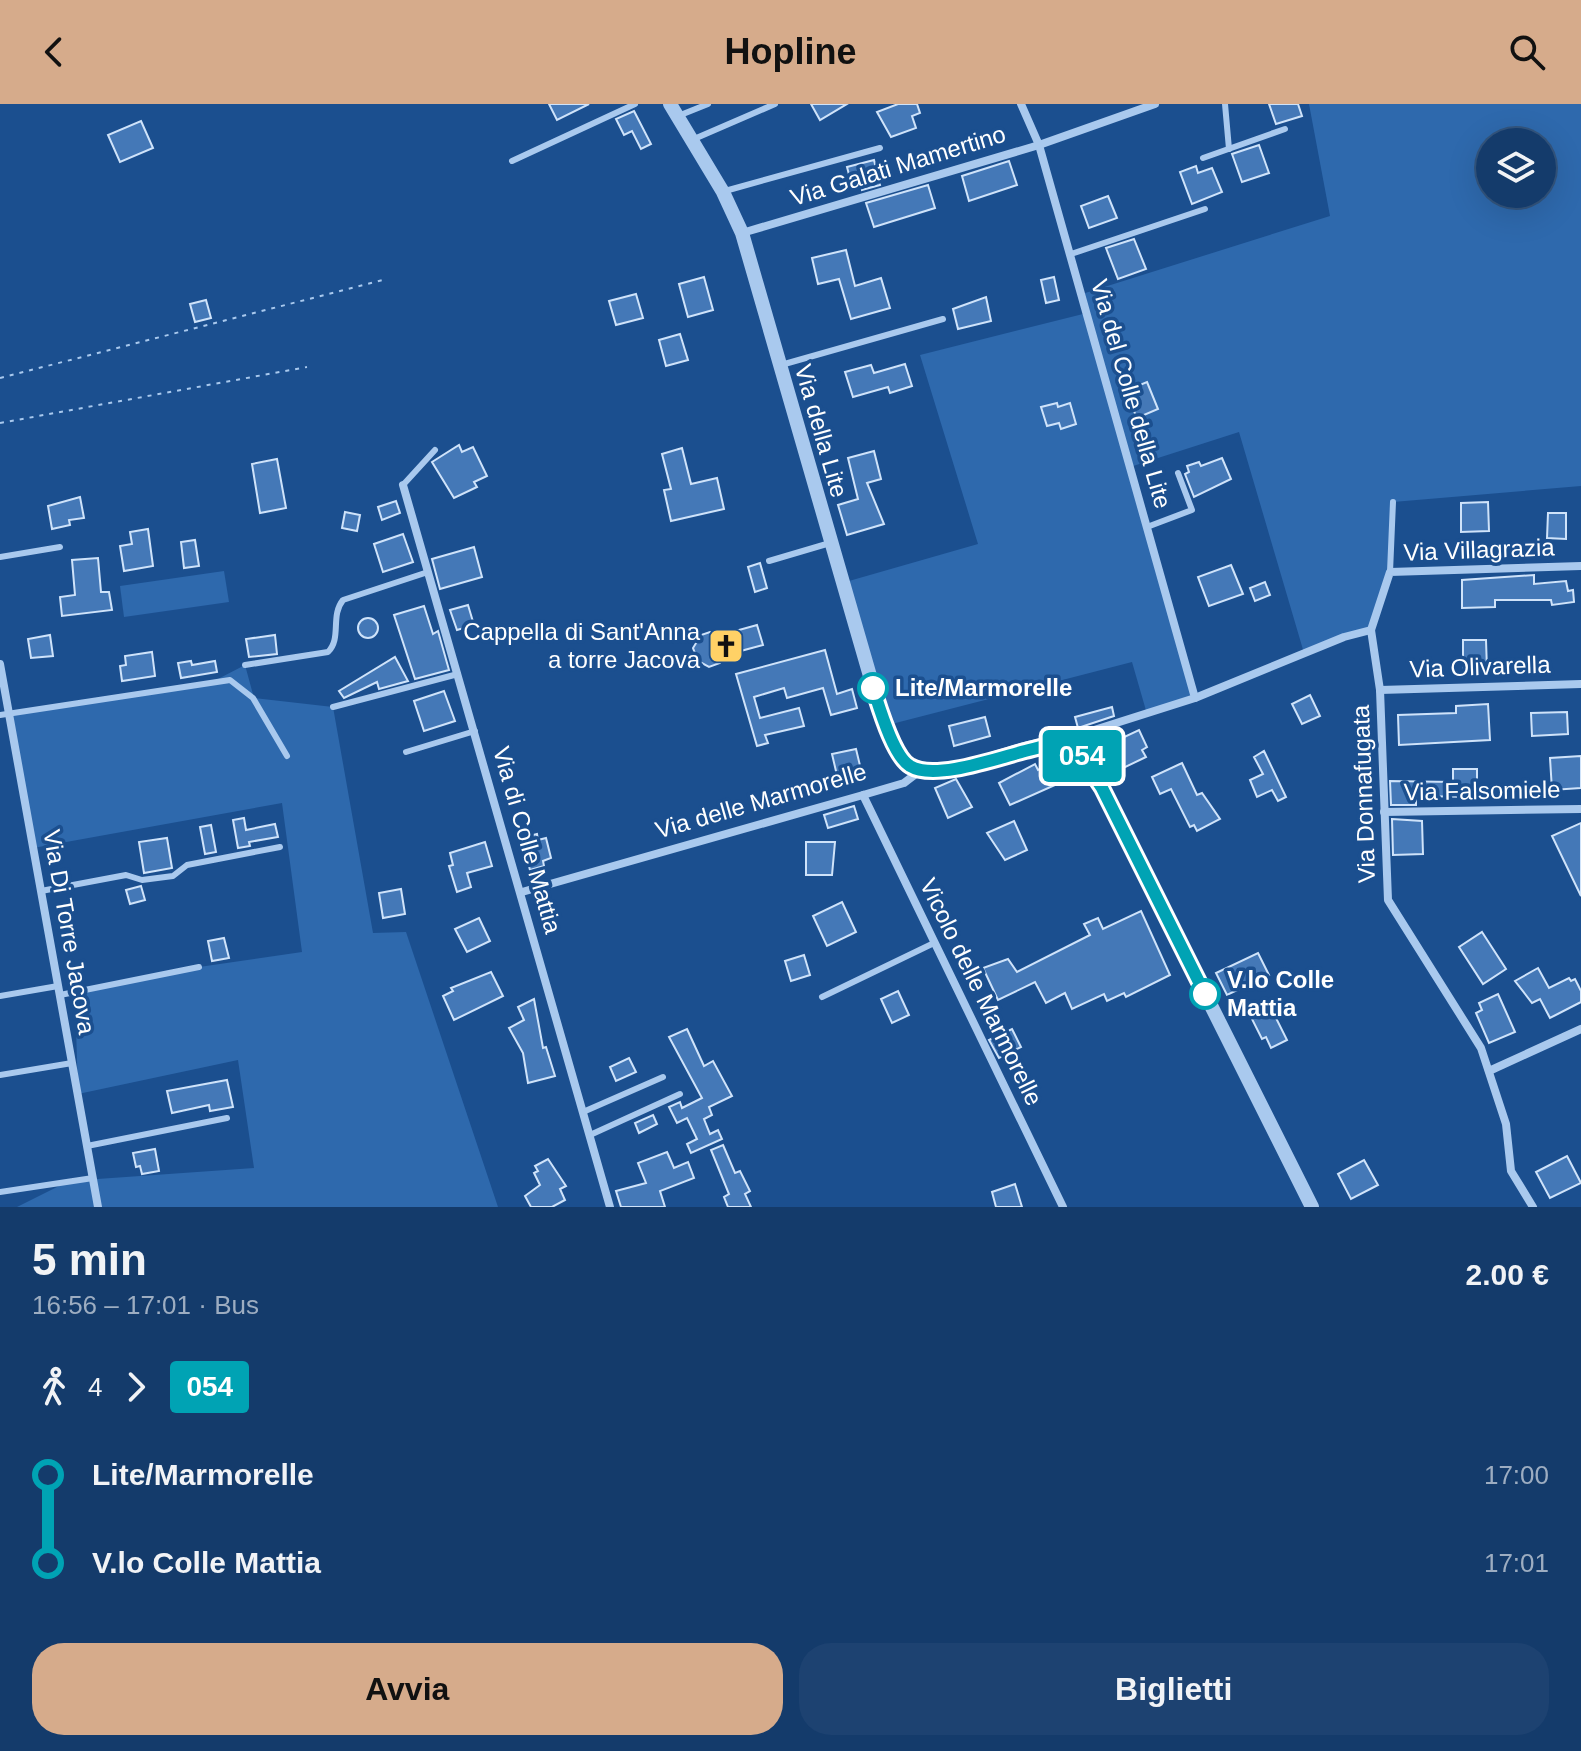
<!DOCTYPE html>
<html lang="it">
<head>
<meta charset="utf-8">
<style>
	:root { --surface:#143b6b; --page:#1d4271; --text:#f1f3f6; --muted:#9dadc1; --line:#33557e; --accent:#d6ab8b }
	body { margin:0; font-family:Arial,sans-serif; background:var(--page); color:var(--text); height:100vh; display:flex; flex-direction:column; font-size:30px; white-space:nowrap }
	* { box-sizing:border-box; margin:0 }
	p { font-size:26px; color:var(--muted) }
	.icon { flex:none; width:44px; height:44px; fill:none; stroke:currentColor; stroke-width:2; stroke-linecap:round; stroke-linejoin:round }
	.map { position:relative; height:1103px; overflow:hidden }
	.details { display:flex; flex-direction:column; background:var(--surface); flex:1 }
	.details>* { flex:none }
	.badge { padding:0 16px; border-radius:6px; font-size:28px; line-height:52px }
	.fabs { position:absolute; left:1476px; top:24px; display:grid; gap:16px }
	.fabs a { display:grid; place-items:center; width:80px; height:80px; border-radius:50%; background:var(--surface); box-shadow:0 8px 32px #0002,0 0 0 2px var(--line); font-size:40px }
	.map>.badge { position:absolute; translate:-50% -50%; box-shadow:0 0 0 4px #fff }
	.legs { display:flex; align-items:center; gap:12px; height:88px; padding:0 32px; font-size:26px }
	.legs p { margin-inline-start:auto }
	.overview { display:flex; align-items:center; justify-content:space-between; height:136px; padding:0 32px }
	h1 { font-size:44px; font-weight:700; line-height:60px }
	.primary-button { display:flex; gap:16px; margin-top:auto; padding:16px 32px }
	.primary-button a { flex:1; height:92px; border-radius:32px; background:var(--accent); color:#111; font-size:32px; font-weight:700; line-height:92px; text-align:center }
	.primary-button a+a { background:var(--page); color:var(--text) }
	ul { padding:0 32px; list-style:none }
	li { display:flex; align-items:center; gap:28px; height:88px; font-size:30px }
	li i { display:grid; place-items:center; width:12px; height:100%; margin:0 10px; background:currentColor }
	li i::after { content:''; width:20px; height:20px; margin:-10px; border:6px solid; border-radius:50%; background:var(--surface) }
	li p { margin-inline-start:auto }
	li:first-child i { background:linear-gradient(#0000 50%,currentColor 0) }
	li:last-child i { background:linear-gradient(currentColor 50%,#0000 0) }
	header { display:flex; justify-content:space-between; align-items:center; height:104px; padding:0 32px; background:var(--accent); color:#111; font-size:36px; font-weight:700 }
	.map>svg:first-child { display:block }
</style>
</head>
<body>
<header><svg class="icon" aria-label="back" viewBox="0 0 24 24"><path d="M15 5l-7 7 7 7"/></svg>Hopline<svg class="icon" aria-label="search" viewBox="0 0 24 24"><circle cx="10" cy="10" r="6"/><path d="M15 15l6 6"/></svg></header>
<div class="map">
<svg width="1581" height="1103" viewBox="0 0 1581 1103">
	<rect width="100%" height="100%" fill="#1b4f8f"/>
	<g fill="#2e69ad" fill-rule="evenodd">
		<path d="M 1309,0 L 1581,0 L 1581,382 L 1393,398 L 1390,468 L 1371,526 L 1304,549 L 1239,328 L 1130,363 L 1195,594 L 1147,610 L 1132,558 L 880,623 L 842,479 L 978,440 L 920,251 L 1087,209 L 1082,190 L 1330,112 ZM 1490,38 L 1542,38 L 1542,90 L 1490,90 Z"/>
		<path d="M 224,467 L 229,498 L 124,513 L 120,482 Z"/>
		<path d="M 245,561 L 254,594 L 333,603 L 373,829 L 406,828 L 498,1103 L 17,1103 L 69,1077 L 254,1064 L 238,956 L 78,990 L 75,888 L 199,863 L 302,848 L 282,699 L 33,744 L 9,609 L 216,576 Z"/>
	</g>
	<g fill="#4478b7" stroke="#cfe3fa" stroke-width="2">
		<path d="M 549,0 L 589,0 L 557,16 Z"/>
		<path d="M 811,0 L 847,0 L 820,16 Z"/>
		<path d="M 898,0 L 917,0 L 920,9 L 912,12 L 916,24 L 891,33 L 877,8 Z"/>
		<path d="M 1269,0 L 1298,0 L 1302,12 L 1276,20 Z"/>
		<path d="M 634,7 L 651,40 L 641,45 L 632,27 L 624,31 L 616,15 Z"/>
		<path d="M 141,17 L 153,44 L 120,58 L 108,31 Z"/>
		<path d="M 1259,41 L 1269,69 L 1242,78 L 1232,50 Z"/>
		<path d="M 874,56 L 880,81 L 862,86 L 861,80 L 852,82 L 847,63 Z"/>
		<path d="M 1009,57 L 1017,81 L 969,97 L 962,72 Z"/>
		<path d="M 1196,62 L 1198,69 L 1212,64 L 1222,88 L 1192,100 L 1180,68 Z"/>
		<path d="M 928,81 L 935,104 L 874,123 L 866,99 Z"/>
		<path d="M 1108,92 L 1117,114 L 1089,124 L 1081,102 Z"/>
		<path d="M 1134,135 L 1146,165 L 1118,175 L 1106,144 Z"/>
		<path d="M 846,146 L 855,182 L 881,174 L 890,204 L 851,215 L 839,175 L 818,180 L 812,154 Z"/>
		<path d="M 704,173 L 713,206 L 688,213 L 679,180 Z"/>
		<path d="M 1054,173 L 1059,196 L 1046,199 L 1041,176 Z"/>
		<path d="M 636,190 L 643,214 L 616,221 L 609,197 Z"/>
		<path d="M 986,193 L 991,217 L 958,225 L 953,205 Z"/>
		<path d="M 206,196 L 211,214 L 195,218 L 190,200 Z"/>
		<path d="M 680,230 L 688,256 L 666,262 L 659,236 Z"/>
		<path d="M 905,260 L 912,282 L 890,289 L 888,283 L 853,293 L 845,268 L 871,261 L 874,269 Z"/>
		<path d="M 1147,278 L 1158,305 L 1137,314 L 1125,287 Z"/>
		<path d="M 1057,299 L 1058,303 L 1070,299 L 1076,320 L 1061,325 L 1059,319 L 1047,322 L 1041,303 Z"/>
		<path d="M 459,341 L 462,348 L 473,343 L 487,372 L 474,378 L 477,383 L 454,394 L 432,358 Z"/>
		<path d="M 682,344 L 691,380 L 717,374 L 724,405 L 671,417 L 664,386 L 671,385 L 662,350 Z"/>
		<path d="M 874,347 L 881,375 L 867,379 L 884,420 L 847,431 L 838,401 L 858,395 L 848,354 Z"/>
		<path d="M 1222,354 L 1231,375 L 1194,393 L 1185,370 L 1189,368 L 1187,362 L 1199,358 L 1201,362 Z"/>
		<path d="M 277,355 L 286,404 L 260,409 L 252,360 Z"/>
		<path d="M 80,393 L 84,414 L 69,416 L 70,421 L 52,425 L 48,402 Z"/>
		<path d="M 396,397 L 400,409 L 382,416 L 378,403 Z"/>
		<path d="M 1488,398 L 1489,427 L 1461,428 L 1461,399 Z"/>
		<path d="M 345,408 L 360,411 L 357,427 L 342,424 Z"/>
		<path d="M 1548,409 L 1566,409 L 1566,435 L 1547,434 Z"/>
		<path d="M 148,425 L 153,462 L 124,467 L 120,442 L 132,440 L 130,428 Z"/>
		<path d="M 403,430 L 413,458 L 383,468 L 374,440 Z"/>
		<path d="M 195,436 L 199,462 L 184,464 L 181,438 Z"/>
		<path d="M 474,443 L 482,473 L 440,485 L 432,455 Z"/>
		<path d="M 98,454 L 101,488 L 109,488 L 112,506 L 62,512 L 60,493 L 75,491 L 72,456 Z"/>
		<path d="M 760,459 L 767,484 L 755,488 L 748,463 Z"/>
		<path d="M 1231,461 L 1243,490 L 1209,502 L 1198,473 Z"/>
		<path d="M 1534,471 L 1534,480 L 1566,477 L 1568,487 L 1573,486 L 1574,498 L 1552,501 L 1551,496 L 1495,496 L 1495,503 L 1462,504 L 1462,476 Z"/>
		<path d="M 1265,478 L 1270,491 L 1255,497 L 1250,484 Z"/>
		<path d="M 468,501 L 474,521 L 457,526 L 450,506 Z"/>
		<path d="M 424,502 L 433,530 L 438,527 L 449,566 L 415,575 L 394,511 Z"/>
		<circle cx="368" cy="524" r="10"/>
		<path d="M 757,521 L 763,541 L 726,551 L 720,559 L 709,563 L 698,557 L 693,544 L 701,531 L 710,528 L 721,531 Z"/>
		<path d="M 50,531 L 53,552 L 31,554 L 28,535 Z"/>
		<path d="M 275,531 L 277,550 L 249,553 L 246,535 Z"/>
		<path d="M 1463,536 L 1486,536 L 1487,566 L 1463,566 Z"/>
		<path d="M 825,546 L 837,590 L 852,585 L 857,604 L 831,611 L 823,584 L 787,594 L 784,584 L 754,593 L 760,614 L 799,604 L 804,622 L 765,631 L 768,639 L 757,642 L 736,570 Z"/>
		<path d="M 152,548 L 155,572 L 122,577 L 120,562 L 126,561 L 125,552 Z"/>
		<path d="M 395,553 L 408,577 L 379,585 L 377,578 L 344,594 L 339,587 Z"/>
		<path d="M 191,557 L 192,561 L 215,557 L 217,568 L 181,574 L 178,559 Z"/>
		<path d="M 444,587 L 455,617 L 424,627 L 414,597 Z"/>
		<path d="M 1310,591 L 1320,612 L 1302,620 L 1292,600 Z"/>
		<path d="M 1488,600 L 1490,636 L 1399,641 L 1398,611 L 1456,609 L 1456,602 Z"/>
		<path d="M 1112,603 L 1114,612 L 1078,624 L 1075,613 Z"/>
		<path d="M 1567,608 L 1568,630 L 1532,632 L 1531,609 Z"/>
		<path d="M 985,613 L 990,632 L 954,642 L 949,622 Z"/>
		<path d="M 1139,626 L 1147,643 L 1142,646 L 1146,653 L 1119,666 L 1103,643 Z"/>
		<path d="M 856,645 L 863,674 L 839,680 L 832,650 Z"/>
		<path d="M 1264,647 L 1286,693 L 1278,697 L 1272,686 L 1257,693 L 1250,676 L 1263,670 L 1254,653 Z"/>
		<path d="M 1581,652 L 1581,684 L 1552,686 L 1550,654 Z"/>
		<path d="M 1055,658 L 1064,677 L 1010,701 L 999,679 L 1035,660 L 1038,666 Z"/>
		<path d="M 1182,659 L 1197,691 L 1202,689 L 1220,715 L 1197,727 L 1194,721 L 1190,723 L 1171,685 L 1160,690 L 1152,673 Z"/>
		<path d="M 1453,665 L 1477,665 L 1477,693 L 1416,692 L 1416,701 L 1391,701 L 1390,677 L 1453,678 Z"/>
		<path d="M 956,675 L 972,703 L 948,714 L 935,684 Z"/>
		<path d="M 854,702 L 858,715 L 828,724 L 824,711 Z"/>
		<path d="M 244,714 L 246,726 L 275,720 L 278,733 L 249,738 L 250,742 L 238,744 L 233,716 Z"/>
		<path d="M 1392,715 L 1422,717 L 1423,750 L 1393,751 Z"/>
		<path d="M 1014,717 L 1027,746 L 1005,756 L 987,729 Z"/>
		<path d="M 1581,719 L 1581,792 L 1552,732 Z"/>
		<path d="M 211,721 L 216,748 L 205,750 L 200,723 Z"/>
		<path d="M 537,730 L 538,736 L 546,734 L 551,754 L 543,757 L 544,762 L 530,766 L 521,734 Z"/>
		<path d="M 167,734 L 172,764 L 144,769 L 139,738 Z"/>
		<path d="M 485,738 L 492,762 L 467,769 L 471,783 L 457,788 L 449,762 L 453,761 L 450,749 Z"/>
		<path d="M 806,738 L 835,738 L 832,771 L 806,771 Z"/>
		<path d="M 141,782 L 145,796 L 130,800 L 126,786 Z"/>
		<path d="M 401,785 L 405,810 L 383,814 L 379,789 Z"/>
		<path d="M 842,798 L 856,828 L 827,842 L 813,812 Z"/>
		<path d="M 1141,807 L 1170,871 L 1126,893 L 1124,889 L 1107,897 L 1104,890 L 1072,905 L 1065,889 L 1046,899 L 1035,878 L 998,896 L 983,864 L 1008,855 L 1017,868 L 1090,831 L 1084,820 L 1098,814 L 1103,825 Z"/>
		<path d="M 479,814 L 490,837 L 467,848 L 455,825 Z"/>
		<path d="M 1482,828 L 1506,865 L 1483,880 L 1459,843 Z"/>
		<path d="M 224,834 L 229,854 L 212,857 L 208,837 Z"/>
		<path d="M 1258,849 L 1269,871 L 1227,891 L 1216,869 Z"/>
		<path d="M 804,851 L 810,871 L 791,877 L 785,857 Z"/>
		<path d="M 1538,864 L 1549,884 L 1569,874 L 1571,877 L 1575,875 L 1581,887 L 1581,898 L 1550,914 L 1540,895 L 1532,899 L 1515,877 Z"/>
		<path d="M 491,868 L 503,892 L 454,916 L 443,892 L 453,887 L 451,884 Z"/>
		<path d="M 898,887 L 909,911 L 892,919 L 881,895 Z"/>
		<path d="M 1498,890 L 1515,928 L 1489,939 L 1476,909 L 1482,906 L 1479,899 Z"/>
		<path d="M 534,895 L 543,944 L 546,943 L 555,972 L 528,979 L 523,949 L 509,924 L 524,916 L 518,903 Z"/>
		<path d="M 1267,896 L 1287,936 L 1271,944 L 1266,933 L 1262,935 L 1247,905 Z"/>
		<path d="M 687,925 L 704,962 L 713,957 L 732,992 L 709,1003 L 712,1011 L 704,1015 L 710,1030 L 718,1026 L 722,1035 L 691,1049 L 687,1040 L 697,1035 L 687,1014 L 677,1019 L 669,1003 L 680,998 L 682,1004 L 702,994 L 669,933 Z"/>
		<path d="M 1012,925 L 1021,943 L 999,954 L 989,936 Z"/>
		<path d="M 629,954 L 636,968 L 616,977 L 610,963 Z"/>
		<path d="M 227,976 L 233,1003 L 210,1007 L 209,1001 L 172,1009 L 167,987 Z"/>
		<path d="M 653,1011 L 657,1020 L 639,1029 L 635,1019 Z"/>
		<path d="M 723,1041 L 735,1069 L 740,1067 L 750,1087 L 745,1090 L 751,1103 L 728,1103 L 724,1093 L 729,1090 L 711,1046 Z"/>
		<path d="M 155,1045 L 159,1067 L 142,1070 L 140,1062 L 136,1063 L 133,1049 Z"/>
		<path d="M 667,1048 L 674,1064 L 688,1058 L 694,1074 L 660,1087 L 665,1103 L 621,1103 L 616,1087 L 646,1079 L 638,1059 Z"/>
		<path d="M 1567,1052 L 1581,1079 L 1550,1094 L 1536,1068 Z"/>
		<path d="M 548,1055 L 566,1082 L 560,1085 L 565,1096 L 552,1103 L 531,1103 L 525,1092 L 540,1081 L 534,1069 L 538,1067 L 535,1062 Z"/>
		<path d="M 1364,1056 L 1378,1081 L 1351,1095 L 1338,1070 Z"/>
		<path d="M 1015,1080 L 1022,1103 L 996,1103 L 992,1088 Z"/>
	</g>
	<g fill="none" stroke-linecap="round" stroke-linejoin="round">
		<g stroke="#a9c9ee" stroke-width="2" stroke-dasharray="4 6" stroke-linecap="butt">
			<path d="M 0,274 L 383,176"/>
			<path d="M 0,319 L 307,263"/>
		</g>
		<g stroke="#a9c9ee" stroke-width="6">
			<path d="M 1225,0 L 1229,45"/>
			<path d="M 678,12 L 708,0"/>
			<path d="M 694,35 L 775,0"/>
			<path d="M 1203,54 L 1285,25"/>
			<path d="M 512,57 L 635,0"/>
			<path d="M 725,87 L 880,44"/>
			<path d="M 1071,150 L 1205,105"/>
			<path d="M 781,261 L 943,215"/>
			<path d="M 403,381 L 435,346"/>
			<path d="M 1147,423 L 1192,406 L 1178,369"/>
			<path d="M 0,453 L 60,443"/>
			<path d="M 769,457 L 830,439"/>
			<path d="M 1390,468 L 1393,398"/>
			<path d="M 245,561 L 328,548 C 342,534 330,512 343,496 L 428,468"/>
			<path d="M 333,603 L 458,570"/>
			<path d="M 0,611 L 230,576 L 253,594 L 287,652"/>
			<path d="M 406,648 L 475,627"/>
			<path d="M 41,787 L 126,771 L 142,776 L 173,772 L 187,761 L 280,743"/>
			<path d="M 60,891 L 199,863"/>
			<path d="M 0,892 L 58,882"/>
			<path d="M 822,893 L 934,839"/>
			<path d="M 0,971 L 72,959"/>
			<path d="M 583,1008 L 663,973"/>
			<path d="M 590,1031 L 680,990"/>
			<path d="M 87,1042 L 227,1014"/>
			<path d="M 0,1088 L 93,1074"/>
		</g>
		<g stroke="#a9c9ee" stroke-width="8">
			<path d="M 1021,0 L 1039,41 L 1195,594"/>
			<path d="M 742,129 L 1039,41 L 1155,0"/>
			<path d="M 403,381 L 610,1103"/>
			<path d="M 0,560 L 98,1103"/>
			<path d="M 1380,586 L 1581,580"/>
			<path d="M 1064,639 L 1069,634 L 1195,594 L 1344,533 L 1371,526"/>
			<path d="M 863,691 L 1063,1103"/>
			<path d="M 1384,708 L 1581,705"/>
			<path d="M 522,788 L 863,691 L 904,679 L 921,666"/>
			<path d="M 1489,967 L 1581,925"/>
			<path d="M 1533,1103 L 1511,1067 L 1506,1020 L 1481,944 L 1388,796 L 1380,586 L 1371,526 L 1390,468 L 1581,462"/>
		</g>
		<path stroke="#a9c9ee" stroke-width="14" d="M 670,0 L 723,88 L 742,129 L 881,610 L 900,650 L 911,663 C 962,681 1027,629 1074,642 L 1102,684 L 1312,1103"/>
	</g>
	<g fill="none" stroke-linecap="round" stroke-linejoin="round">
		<defs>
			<path id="line-1" d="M 873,584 C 879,602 893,652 910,662 C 934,677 998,654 1025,647 C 1042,643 1057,637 1074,642 L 1102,684 L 1205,890"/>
		</defs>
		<use href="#line-1" stroke="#fff" stroke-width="18"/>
		<use href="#line-1" stroke="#00a3b4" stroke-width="12"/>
	</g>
	<defs>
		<symbol id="church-square" viewBox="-11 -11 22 22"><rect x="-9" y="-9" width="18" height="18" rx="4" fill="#ffd166" stroke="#1b4f8f"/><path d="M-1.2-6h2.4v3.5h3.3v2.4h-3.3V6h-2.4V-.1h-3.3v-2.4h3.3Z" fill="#111"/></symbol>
	</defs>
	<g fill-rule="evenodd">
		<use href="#church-square" x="706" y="522" width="40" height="40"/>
	</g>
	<g fill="#fff" stroke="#00a3b4" stroke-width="4">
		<circle cx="873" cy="584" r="14"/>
		<circle cx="1205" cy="890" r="14"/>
	</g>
	<g text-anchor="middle" stroke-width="7" stroke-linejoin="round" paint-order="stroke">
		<g font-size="24" fill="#fff" stroke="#1b4f8f">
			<text transform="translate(898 62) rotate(-17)" y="8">Via Galati Mamertino</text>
			<text transform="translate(1131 290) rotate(74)" y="8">Via del Colle della Lite</text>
			<text transform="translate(821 327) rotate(74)" y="8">Via della Lite</text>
			<text transform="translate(1479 446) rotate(-2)" y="8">Via Villagrazia</text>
			<text transform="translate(1480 563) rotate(-2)" y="8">Via Olivarella</text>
			<text transform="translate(1482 687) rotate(-1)" y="8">Via Falsomiele</text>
			<text transform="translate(1364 690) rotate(-92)" y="8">Via Donnafugata</text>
			<text transform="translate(761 697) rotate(-16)" y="8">Via delle Marmorelle</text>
			<text transform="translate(527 736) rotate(74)" y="8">Via di Colle Mattia</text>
			<text transform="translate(69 828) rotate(80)" y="8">Via Di Torre Jacova</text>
			<text transform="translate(981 888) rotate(64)" y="8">Vicolo delle Marmorelle</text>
		</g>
		<g font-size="24" fill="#fff" stroke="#1b4f8f" text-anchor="end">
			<text x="700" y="536">Cappella di Sant'Anna<tspan x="700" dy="28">a torre Jacova</tspan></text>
		</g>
		<g font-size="24" font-weight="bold" fill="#fff" stroke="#1b4f8f" text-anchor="start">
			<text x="895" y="592">Lite/Marmorelle</text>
			<text x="1227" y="884">V.lo Colle<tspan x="1227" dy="28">Mattia</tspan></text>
		</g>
	</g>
</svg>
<div class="fabs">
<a><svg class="icon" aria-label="layers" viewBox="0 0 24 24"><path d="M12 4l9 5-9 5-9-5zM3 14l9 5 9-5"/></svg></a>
</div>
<b class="badge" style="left:1082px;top:652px;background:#00a3b4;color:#fff">054</b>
</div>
<section class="details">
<div class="overview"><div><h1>5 min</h1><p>16:56 – 17:01 · Bus</p></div><b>2.00 €</b></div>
<div class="legs"><svg class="icon" aria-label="walk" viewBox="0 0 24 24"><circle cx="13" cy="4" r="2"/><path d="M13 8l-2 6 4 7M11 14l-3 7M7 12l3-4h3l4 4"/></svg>4<svg class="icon" aria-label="forward" viewBox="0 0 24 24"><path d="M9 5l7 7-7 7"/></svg><b class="badge" style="background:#00a3b4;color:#fff">054</b></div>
<ul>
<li><i style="color:#00a3b4"></i><b>Lite/Marmorelle</b><p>17:00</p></li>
<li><i style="color:#00a3b4"></i><b>V.lo Colle Mattia</b><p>17:01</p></li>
</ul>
<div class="primary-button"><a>Avvia</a><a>Biglietti</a></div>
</section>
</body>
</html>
